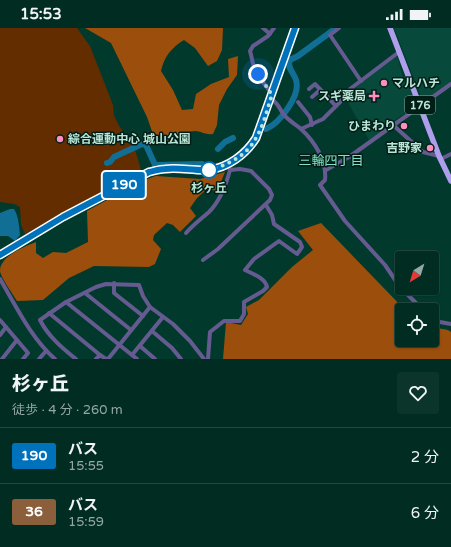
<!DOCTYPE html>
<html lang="ja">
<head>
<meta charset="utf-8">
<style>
	:root { --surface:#012c22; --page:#0b342a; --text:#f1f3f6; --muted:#96a7a5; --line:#234840 }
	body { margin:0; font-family:"Varela Round","Noto Sans JP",sans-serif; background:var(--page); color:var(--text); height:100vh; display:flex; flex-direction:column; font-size:15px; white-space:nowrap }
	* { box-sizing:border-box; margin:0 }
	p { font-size:13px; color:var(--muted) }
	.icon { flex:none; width:22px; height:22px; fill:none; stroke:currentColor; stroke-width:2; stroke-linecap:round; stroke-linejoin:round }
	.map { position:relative; height:331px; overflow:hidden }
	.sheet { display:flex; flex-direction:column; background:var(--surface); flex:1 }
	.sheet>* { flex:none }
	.badge { padding:0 8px; border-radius:3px; font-size:14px; line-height:26px }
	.needle { width:26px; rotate:218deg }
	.tools { position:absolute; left:395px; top:223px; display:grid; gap:8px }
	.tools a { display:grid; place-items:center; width:44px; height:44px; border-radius:4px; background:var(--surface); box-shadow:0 1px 3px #0004,0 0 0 1px var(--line); font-size:20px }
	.you { position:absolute; width:20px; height:20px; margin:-10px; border:3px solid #fff; border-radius:50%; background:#1a73e8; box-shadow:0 0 0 6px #1a73e833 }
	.map>.badge { position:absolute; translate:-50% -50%; box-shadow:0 0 0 2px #fff }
	.round { display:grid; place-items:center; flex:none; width:42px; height:42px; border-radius:4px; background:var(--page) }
	.summary { display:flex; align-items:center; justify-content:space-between; height:68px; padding:0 12px }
	h1 { font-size:19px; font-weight:800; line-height:30px }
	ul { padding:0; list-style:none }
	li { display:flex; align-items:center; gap:12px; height:56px; padding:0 12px; border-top:1px solid var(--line) }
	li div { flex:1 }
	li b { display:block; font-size:15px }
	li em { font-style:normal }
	li .badge { min-width:44px; font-weight:700; text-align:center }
	.status { display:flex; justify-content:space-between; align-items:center; height:28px; padding:0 20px; background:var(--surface); direction:ltr }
	.status svg { height:11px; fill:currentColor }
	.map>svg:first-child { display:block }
</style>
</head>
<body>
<div class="status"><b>15:53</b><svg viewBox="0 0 49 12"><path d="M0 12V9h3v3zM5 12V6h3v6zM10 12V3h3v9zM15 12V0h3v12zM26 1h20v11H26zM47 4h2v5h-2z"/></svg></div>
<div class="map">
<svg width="451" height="331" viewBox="0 0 451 331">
	<rect width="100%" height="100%" fill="#013a2d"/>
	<g fill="#07493b">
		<path d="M 394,0 L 451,0 L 451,55 L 423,74 Z"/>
		<path d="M 397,28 L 403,49 L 407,54 L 416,76 L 414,79 L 389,96 L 387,100 L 383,104 L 369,112 L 346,71 L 353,62 L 361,54 Z"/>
	</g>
	<path fill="#632d00" d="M 0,0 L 77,0 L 90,18 L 113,77 L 114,87 L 119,98 L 134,118 L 141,142 L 25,206 L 21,197 L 20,179 L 14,176 L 0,174 Z"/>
	<g fill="#9c4e0c">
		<path d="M 85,0 L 223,0 L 222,22 L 217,33 L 208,38 L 195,20 L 184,12 C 171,20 164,29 161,43 L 173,62 L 182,82 L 193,81 L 196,66 L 211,56 L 229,49 L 228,31 L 238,28 L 237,47 L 227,61 L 219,77 L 217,97 L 213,106 C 206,107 203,104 196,103 C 185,103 175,110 165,114 L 154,109 L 147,89 L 111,15 Z"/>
		<path d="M 225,144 L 217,164 L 208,160 L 197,170 L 190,180 L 196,188 L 180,204 L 173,197 L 167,195 L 154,207 L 153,212 L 161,221 L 155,236 L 149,239 L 94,238 L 69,250 L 43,272 L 17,273 C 13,266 1,250 0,243 C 0,228 24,219 36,214 L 36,225 L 43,230 L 53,224 L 66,225 L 88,214 L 87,183 L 142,153 L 156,148 L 200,151 Z"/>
		<path d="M 321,195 L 405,282 L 402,282 L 402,312 L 432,312 L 432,299 L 448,302 L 451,304 L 451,331 L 223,331 L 226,294 L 241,297 L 248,286 L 246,279 L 259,272 L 292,239 L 313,222 L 298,203 Z"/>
	</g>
	<path fill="#116f95" d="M 10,181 L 14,181 C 19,189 19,199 20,207 L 15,213 L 8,208 L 0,208 L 0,185 Z"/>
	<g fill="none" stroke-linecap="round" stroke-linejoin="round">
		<g stroke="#116f95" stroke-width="6">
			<path d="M 266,101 C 280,95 301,67 296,52 C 294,45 286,39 290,32 L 298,28 L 336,0"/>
			<path d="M 218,121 L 225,114 L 233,110"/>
			<path d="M 107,135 L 110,134 L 114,129 L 142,116 L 146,117 L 155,137 L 202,136"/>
		</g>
		<g stroke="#665b90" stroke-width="4">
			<path d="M 263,0 L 270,6"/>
			<path d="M 339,0 L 330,7 L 361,53"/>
			<path d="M 309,61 L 315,56 L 336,78"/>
			<path d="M 272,66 C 266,58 258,49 254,39 C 252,34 252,29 250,23 L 253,18 L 268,8 L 274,0"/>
			<path d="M 312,69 L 320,62"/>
			<path d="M 271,71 C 281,77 279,83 286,89 C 291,94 296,97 301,101 C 315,114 327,133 325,152 L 320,157 L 345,193 L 385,237 L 400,259 L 423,282"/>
			<path d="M 298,74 L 310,89 L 312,97"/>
			<path d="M 393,97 L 423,124 L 439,128"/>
			<path d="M 301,101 L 323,91 L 341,73 L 350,61 L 399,24"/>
			<path d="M 441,131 L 451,126"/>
			<path d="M 326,142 L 349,129 L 451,56"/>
			<path d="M 186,205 C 193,197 201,191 209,184 C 220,173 226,157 230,142 L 227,137"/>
			<path d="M 203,232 L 218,221 L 270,172 L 272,167 L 269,161 L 251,143 L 240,141 L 230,142"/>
			<path d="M 0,251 C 16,278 31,310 55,331"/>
			<path d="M 114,255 L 114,265 L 143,288"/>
			<path d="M 85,265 L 131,302"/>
			<path d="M 66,274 L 137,331"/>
			<path d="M 49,285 L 100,327"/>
			<path d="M 432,290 L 440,294 L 451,296"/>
			<path d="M 0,292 L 28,325 L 23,331"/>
			<path d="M 152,303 L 172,320 L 181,331"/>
			<path d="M 0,307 L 6,299"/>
			<path d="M 140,318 L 155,331"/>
			<path d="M 132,327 L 163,289"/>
			<path d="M 2,331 L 17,312"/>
			<path d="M 39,331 L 46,323"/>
			<path d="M 76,331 C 62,320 48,308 40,292 L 66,274 L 96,259 L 106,256 L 139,257 L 143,268 L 150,279 L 173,296 L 190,313 L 204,331"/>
			<path d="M 96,331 L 100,327 L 106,331"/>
			<path d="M 108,331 L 150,279"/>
			<path d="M 208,331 L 210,304 L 224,293 L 240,293 L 244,286 L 244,274 L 263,263 L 267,259 C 265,250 253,246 245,242 L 254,231 L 279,213 L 297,226 L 302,219 L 300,214 L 274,196 L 272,187 L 266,177"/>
		</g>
		<path stroke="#9c82ef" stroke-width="5" d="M 0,227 L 63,189 L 149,144 C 154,143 160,141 165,141 C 179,139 194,143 208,142 C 228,141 246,125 256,110 L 295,0"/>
		<path stroke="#ae9eec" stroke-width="5.5" d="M 390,0 L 439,128 L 451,153"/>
	</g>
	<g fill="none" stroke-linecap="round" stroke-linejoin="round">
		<defs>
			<path id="line" d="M 0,227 L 63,189 L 149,144 C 154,143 160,141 165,141 C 179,139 194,143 208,142 C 228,140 246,126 256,110 L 295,0"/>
		</defs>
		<use href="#line" stroke="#fff" stroke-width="9"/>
		<use href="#line" stroke="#0072bc" stroke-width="6"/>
		<path stroke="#bae6d7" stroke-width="4" stroke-dasharray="0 7.2" d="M 209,142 C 227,137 247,128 256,110 C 264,97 267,81 272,67 L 258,46"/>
	</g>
	<g fill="#fd8ec0" stroke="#011e16" stroke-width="1.5">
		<circle cx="384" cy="55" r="4"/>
		<path d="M372 62h4v4h4v4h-4v4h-4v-4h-4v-4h4z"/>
		<circle cx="404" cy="98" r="4"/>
		<circle cx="60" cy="111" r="4"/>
		<circle cx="430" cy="120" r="4"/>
	</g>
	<circle fill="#fff" stroke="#0072bc" stroke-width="2" cx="209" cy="142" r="8"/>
	<g text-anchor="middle" stroke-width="3" stroke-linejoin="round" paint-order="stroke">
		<rect fill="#011e16" stroke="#82aa9d" stroke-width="1" x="405" y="68" width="30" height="18" rx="3"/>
		<g font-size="11" font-weight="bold" fill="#bae6d7">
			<text x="420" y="81">176</text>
		</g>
		<g font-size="12" font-weight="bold" fill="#bae6d7" stroke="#011e16" text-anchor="end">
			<text x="392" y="59" text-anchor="start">マルハチ</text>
			<text x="366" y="72">スギ薬局</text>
			<text x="396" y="102">ひまわり</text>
			<text x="68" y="115" text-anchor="start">綜合運動中心 城山公園</text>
			<text x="422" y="124">吉野家</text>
		</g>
		<g font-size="12" font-weight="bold" fill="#bae6d7" stroke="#011e16">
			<text x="209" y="164">杉ヶ丘</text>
		</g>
		<g font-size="13" fill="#83e1c5" stroke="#011e16">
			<text x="331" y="137">三輪四丁目</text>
		</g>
	</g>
</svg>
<div class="tools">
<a><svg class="needle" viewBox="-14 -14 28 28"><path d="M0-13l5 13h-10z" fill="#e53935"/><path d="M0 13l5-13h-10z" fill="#96a7a5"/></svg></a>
<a><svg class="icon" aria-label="locate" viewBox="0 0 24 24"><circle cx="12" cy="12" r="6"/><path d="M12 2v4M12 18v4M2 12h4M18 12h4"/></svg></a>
</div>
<div class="you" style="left:258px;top:46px"></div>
<b class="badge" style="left:124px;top:157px;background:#0072bc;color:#fff">190</b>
</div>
<section class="sheet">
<div class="summary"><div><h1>杉ヶ丘</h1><p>徒歩 · 4 分 · 260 m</p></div><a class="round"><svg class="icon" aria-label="heart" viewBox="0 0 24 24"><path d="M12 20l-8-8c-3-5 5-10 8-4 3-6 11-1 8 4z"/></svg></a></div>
<ul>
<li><span class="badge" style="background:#0072bc;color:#fff">190</span><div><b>バス</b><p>15:55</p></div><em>2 分</em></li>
<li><span class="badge" style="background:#8b5e3c;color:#fff">36</span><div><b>バス</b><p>15:59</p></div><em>6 分</em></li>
</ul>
</section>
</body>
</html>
